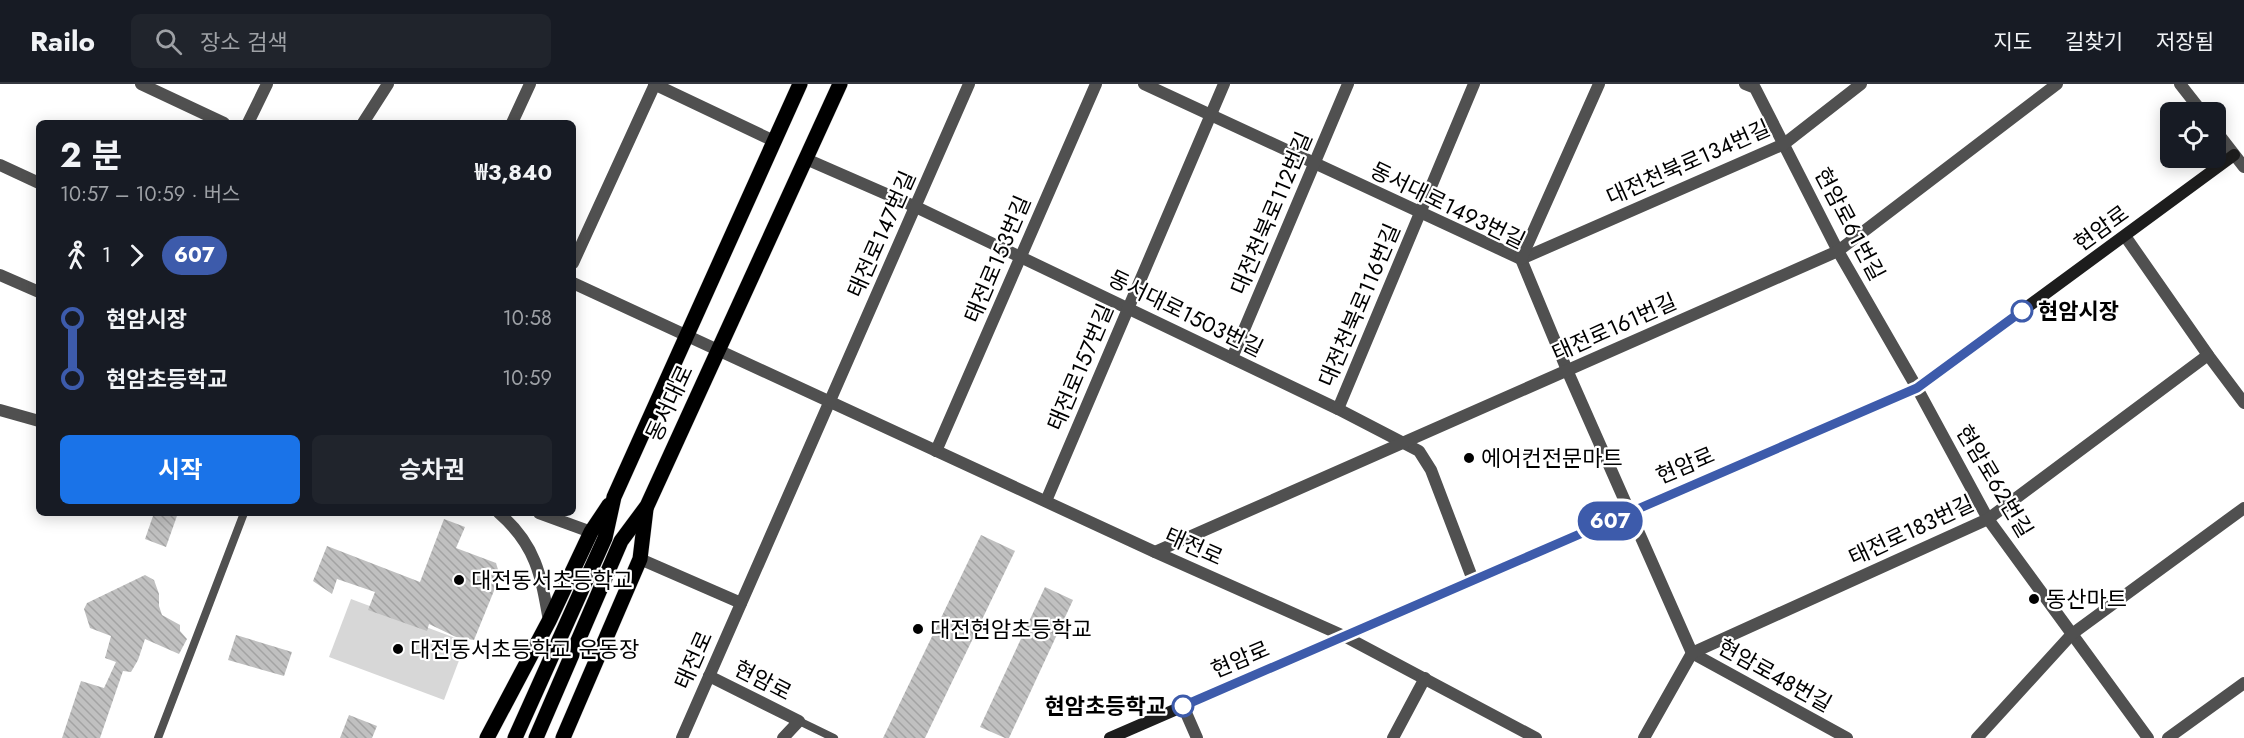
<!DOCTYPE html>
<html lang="ko">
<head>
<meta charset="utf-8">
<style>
	:root { --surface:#171b24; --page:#20242c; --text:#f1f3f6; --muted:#9ea1a6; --line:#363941; --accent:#1a73e8 }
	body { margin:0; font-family:Jost,"Noto Sans KR",sans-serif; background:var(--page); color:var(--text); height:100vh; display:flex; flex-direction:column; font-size:22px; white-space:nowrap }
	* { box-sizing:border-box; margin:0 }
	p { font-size:20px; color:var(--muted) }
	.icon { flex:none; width:33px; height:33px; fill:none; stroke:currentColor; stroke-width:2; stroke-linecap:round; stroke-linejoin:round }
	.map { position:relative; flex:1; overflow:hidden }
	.side { position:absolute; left:36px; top:36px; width:540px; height:396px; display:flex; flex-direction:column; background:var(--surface); border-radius:9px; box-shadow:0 3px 15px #0003 }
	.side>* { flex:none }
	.badge { padding:0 12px; border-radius:20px; font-size:21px; line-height:39px }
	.tools { position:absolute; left:2160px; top:18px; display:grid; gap:12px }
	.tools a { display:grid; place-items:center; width:66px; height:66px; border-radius:9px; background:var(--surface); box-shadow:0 3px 15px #0003; font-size:30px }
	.map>.badge { position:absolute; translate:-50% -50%; box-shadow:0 0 0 3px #fff }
	.legs { display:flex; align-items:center; gap:9px; height:66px; padding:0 24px; font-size:20px }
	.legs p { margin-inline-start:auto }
	.head { display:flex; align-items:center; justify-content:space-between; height:102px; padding:0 24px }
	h1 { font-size:33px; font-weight:700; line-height:45px }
	.cta { display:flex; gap:12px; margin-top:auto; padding:12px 24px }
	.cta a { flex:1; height:69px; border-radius:9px; background:var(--accent); color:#fff; font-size:24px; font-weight:700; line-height:69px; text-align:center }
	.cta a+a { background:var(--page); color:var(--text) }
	ul { padding:0 24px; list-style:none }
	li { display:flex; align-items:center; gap:21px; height:60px; font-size:22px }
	li i { display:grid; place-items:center; width:9px; height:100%; margin:0 8px; background:currentColor }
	li i::after { content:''; width:15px; height:15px; margin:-8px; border:4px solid; border-radius:50%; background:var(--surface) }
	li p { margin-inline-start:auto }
	li:first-child i { background:linear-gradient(#0000 50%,currentColor 0) }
	li:last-child i { background:linear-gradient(currentColor 50%,#0000 0) }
	header { display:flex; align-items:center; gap:36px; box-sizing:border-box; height:84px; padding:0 30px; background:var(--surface); border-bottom:2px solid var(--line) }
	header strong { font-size:28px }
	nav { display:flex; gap:33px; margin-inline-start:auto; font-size:21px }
	.search { width:420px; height:54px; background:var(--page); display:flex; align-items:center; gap:15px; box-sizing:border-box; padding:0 21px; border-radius:9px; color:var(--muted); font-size:22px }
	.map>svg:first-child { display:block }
</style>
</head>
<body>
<header>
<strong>Railo</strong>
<div class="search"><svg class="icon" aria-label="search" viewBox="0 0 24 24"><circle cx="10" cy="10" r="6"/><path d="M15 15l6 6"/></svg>장소 검색</div>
<nav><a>지도</a><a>길찾기</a><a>저장됨</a></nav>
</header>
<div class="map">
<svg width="2244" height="654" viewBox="0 0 2244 654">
	<defs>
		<pattern id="building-back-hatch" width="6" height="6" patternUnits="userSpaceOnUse" patternTransform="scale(1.5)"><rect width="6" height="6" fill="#c0c0c0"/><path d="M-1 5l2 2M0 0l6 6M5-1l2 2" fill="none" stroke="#a3a3a3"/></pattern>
	</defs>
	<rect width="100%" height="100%" fill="#fff"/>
	<path fill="#d7d7d7" d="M 351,515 L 466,558 L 444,616 L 329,573 Z"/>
	<g fill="url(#building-back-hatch)">
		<path d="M 154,429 L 178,429 L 166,463 L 145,455 Z"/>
		<path d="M 444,435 L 465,443 L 456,464 L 496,479 L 500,492 L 474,556 L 456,553 L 429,540 L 427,547 L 368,526 L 375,508 L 337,495 L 332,510 L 313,497 L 327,462 L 420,498 Z"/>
		<path d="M 981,451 L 1015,467 L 925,654 L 883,654 Z"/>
		<path d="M 145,491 L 154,496 L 159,510 L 159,522 L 162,531 L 180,541 L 180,547 L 187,555 L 179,570 L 145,555 L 138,576 L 131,588 L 123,587 L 100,654 L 62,654 L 81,597 L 104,604 L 116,578 L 105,574 L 111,552 L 90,544 L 84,525 L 87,519 Z"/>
		<path d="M 1045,503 L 1073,516 L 1009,654 L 1005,654 L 980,643 Z"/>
		<path d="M 236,551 L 292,568 L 284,592 L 228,576 Z"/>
		<path d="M 349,631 L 377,642 L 372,654 L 340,654 Z"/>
	</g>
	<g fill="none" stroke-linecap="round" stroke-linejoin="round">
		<defs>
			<g id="primary">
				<path d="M 487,654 L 549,537 L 591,448 L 609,421"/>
				<path d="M 515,654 L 605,454 L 614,413 L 800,0"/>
				<path d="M 536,654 L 621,457 L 647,422 L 840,0"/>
				<path d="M 563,654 L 640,475 L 646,425"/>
			</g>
		</defs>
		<use href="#primary" stroke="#dbdbdb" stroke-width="16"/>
		<g stroke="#505050" stroke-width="8">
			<path d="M 799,637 L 834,654"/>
			<path d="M 158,654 L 244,429"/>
		</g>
		<g stroke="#505050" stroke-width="12">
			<path d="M 654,0 L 774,57"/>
			<path d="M 1144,0 L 1521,175 L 1567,286 L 1692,569 L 1847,654"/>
			<path d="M 1745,0 L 1755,4 L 1838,167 L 1917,304 L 1988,435 L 2148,654"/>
			<path d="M 248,39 L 267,0"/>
			<path d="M 363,39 L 388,0"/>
			<path d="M 512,39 L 530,0"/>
			<path d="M 806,75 L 916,123 L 1338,325 L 1419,367 L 1431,386 L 1473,496"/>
			<path d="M 0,81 L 39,99"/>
			<path d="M 2125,152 L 2208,271 L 2244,319"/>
			<path d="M 1521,175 L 1784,60 L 1861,0"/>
			<path d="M 1521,175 L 1599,0"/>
			<path d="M 573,179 L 655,0"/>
			<path d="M 0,191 L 39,208"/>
			<path d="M 1232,274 L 1348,0"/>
			<path d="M 1338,325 L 1474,0"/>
			<path d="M 0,326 L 39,337"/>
			<path d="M 936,367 L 1096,0"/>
			<path d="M 1046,417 L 1224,0"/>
			<path d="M 499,429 C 536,461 541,491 549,537"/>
			<path d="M 539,429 L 591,448"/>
			<path d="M 1155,468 L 1838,167 L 2057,0"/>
			<path d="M 640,475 L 741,519"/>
			<path d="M 1346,553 L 1536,654"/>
			<path d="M 709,592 L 799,637 L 783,654"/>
			<path d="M 1183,622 L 1197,654"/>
			<path d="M 682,654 L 969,0"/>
			<path d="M 1393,654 L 1425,594"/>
			<path d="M 1644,654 L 1692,569 L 1988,435 L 2208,271"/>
			<path d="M 1977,654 L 2072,550 L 2244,424"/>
			<path d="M 2168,654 L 2244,599"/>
		</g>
		<g stroke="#505050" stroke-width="12">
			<path d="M 141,0 L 224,39"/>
			<path d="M 2180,0 L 2202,28"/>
			<path d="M 2216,47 L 2244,83"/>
			<path d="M 573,199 L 1155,468 L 1346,553"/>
		</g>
		<path stroke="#1d1d1d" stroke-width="12" d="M 1110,654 L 1917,304 L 2234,71"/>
		<use href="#primary" stroke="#000" stroke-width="15"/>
	</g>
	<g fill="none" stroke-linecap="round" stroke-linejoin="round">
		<defs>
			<path id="line-1" d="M 1183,622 L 1917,304 L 2022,227"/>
		</defs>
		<use href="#line-1" stroke="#fff" stroke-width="14"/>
		<use href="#line-1" stroke="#3d5bab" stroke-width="9"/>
	</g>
	<g fill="#fff" stroke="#3d5bab" stroke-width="3">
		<circle cx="2022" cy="227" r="10"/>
		<circle cx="1183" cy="622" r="10"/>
	</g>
	<g fill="#000" stroke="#fff" stroke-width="2">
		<circle cx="1469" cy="374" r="6"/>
		<circle cx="459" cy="496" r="6"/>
		<circle cx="2034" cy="515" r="6"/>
		<circle cx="918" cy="545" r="6"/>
		<circle cx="398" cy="565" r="6"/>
	</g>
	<g text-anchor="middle" stroke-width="4.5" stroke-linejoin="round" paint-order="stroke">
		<g font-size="22" fill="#000" stroke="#fff">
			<text transform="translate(1688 78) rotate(-24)" y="8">대전천북로134번길</text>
			<text transform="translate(1448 121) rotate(26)" y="8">동서대로1493번길</text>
			<text transform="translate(1271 129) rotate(-67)" y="8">대전천북로112번길</text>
			<text transform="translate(1850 140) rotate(62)" y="8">현암로61번길</text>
			<text transform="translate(2101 144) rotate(-36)" y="8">현암로</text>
			<text transform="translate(881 150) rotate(-66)" y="8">태전로147번길</text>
			<text transform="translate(997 175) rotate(-67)" y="8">태전로153번길</text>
			<text transform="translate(1359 221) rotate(-67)" y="8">대전천북로116번길</text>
			<text transform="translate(1186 229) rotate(26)" y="8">동서대로1503번길</text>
			<text transform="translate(1614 243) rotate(-24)" y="8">태전로161번길</text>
			<text transform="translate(1080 283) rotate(-67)" y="8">태전로157번길</text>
			<text transform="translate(669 319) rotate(-65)" y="8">동서대로</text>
			<text transform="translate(1685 381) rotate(-23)" y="8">현암로</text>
			<text transform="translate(1995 397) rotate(59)" y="8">현암로62번길</text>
			<text transform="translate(1911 446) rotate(-25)" y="8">태전로183번길</text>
			<text transform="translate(1194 462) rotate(24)" y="8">태전로</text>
			<text transform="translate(1240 575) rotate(-23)" y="8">현암로</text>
			<text transform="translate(693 576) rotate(-66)" y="8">태전로</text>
			<text transform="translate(1775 591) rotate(29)" y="8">현암로48번길</text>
			<text transform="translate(763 596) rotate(27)" y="8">현암로</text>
		</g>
		<g font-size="22" font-weight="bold" fill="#000" stroke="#fff" text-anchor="start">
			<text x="2038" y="235">현암시장</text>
			<text x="1166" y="630" text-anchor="end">현암초등학교</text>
		</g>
		<g font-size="22" fill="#000" stroke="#fff" text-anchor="start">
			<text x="1481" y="382">에어컨전문마트</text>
			<text x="471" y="504">대전동서초등학교</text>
			<text x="2046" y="523">동산마트</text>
			<text x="930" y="553">대전현암초등학교</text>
			<text x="410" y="573">대전동서초등학교 운동장</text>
		</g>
	</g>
</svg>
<div class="tools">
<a><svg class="icon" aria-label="locate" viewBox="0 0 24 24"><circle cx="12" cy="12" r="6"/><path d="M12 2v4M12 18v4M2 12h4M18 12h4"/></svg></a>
</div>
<b class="badge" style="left:1610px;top:437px;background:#3d5bab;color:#fff">607</b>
<section class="side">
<div class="head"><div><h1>2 분</h1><p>10:57 – 10:59 · 버스</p></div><b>₩3,840</b></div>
<div class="legs"><svg class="icon" aria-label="walk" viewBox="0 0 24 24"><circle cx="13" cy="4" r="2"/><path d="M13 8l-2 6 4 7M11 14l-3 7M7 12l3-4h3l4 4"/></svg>1<svg class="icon" aria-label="forward" viewBox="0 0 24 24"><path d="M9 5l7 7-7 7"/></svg><b class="badge" style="background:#3d5bab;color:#fff">607</b></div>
<ul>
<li><i style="color:#3d5bab"></i><b>현암시장</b><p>10:58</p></li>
<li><i style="color:#3d5bab"></i><b>현암초등학교</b><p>10:59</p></li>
</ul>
<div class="cta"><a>시작</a><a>승차권</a></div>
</section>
</div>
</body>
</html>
